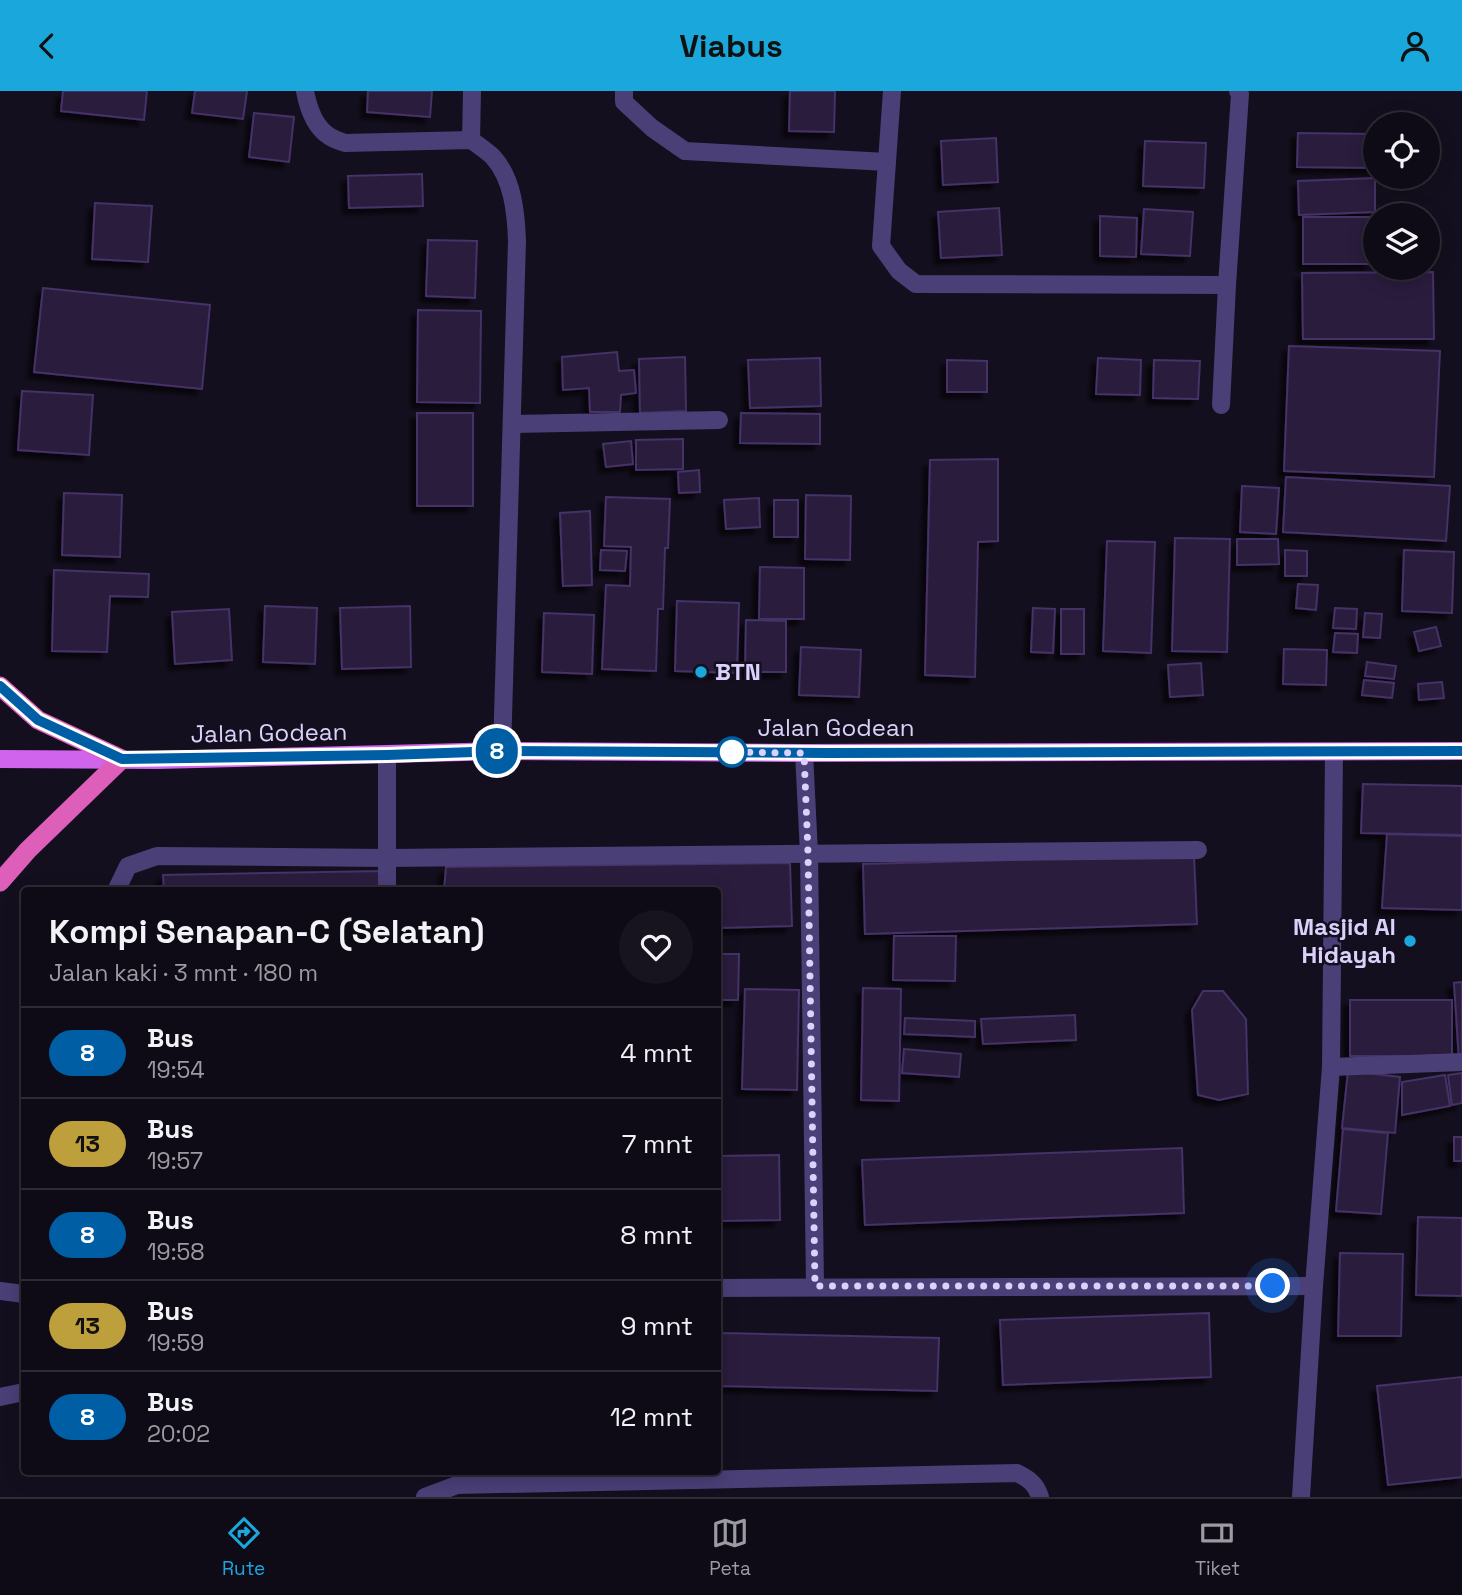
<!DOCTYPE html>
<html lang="id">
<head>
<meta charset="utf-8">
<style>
	:root { --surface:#0f0b16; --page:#18141f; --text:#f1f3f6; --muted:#9b9ba1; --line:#2f2b35; --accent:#1aa7dc }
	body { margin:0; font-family:"Space Grotesk",sans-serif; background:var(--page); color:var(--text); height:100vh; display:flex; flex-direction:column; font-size:26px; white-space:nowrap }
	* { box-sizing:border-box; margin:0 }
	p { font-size:23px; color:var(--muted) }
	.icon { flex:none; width:38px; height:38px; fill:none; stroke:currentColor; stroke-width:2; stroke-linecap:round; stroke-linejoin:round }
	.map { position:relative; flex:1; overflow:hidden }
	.details { position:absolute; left:21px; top:796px; width:700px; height:588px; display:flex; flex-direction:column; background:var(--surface); border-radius:7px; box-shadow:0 4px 18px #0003,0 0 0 2px var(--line) }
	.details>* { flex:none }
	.badge { padding:0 14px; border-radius:23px; font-size:24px; line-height:46px }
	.controls { position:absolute; left:1363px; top:21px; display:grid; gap:14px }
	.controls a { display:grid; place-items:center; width:77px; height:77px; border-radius:50%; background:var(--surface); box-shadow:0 4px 18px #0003,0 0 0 2px var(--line); font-size:35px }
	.you { position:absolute; width:35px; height:35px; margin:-18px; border:5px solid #fff; border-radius:50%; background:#1a73e8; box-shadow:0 0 0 10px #1a73e833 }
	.map>.badge { position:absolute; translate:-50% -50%; box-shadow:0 0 0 4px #fff }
	.round { display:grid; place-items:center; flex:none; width:74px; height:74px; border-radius:37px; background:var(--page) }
	.overview { display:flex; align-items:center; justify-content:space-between; height:119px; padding:0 28px }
	h1 { font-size:33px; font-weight:600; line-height:52px }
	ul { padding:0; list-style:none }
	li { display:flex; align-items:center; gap:21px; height:91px; padding:0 28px; border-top:2px solid var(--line) }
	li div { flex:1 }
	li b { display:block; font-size:26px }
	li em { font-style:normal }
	li .badge { min-width:77px; font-weight:700; text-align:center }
	header { display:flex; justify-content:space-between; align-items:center; height:91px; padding:0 28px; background:var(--accent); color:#111; font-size:32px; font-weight:600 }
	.menu { display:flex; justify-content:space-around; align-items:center; height:98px; border-top:2px solid var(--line); background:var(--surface); font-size:19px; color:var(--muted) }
	.menu a { display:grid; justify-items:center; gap:4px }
	.menu .on { color:var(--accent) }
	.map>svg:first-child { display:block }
</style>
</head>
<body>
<header><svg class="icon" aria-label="back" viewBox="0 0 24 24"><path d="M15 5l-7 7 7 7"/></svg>Viabus<svg class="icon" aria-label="person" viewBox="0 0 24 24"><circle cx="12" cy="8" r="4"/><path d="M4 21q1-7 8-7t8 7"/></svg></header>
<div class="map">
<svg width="1462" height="1406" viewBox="0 0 1462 1406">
	<defs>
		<filter id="shadow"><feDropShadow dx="-6" dy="6" stdDeviation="2" flood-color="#0009"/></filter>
	</defs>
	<rect width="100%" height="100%" fill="#140f1e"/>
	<g fill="#291d3c" stroke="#453166" stroke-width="2" filter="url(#shadow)">
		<path d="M 63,0 L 147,0 L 144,29 L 61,20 Z"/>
		<path d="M 195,0 L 247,0 L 243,28 L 192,22 Z"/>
		<path d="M 368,0 L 432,0 L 430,26 L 367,21 Z"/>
		<path d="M 790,0 L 835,0 L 834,41 L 789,40 Z"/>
		<path d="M 254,22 L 294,26 L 289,71 L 249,66 Z"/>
		<path d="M 1298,42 L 1376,43 L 1376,77 L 1297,76 Z"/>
		<path d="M 996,47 L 998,91 L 943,94 L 941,50 Z"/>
		<path d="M 1145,50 L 1206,52 L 1204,97 L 1143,95 Z"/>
		<path d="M 422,83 L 423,115 L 349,117 L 348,85 Z"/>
		<path d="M 1375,87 L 1375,121 L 1299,124 L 1298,90 Z"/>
		<path d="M 95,112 L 152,115 L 148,171 L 92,168 Z"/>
		<path d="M 999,117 L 1002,164 L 941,167 L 938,121 Z"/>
		<path d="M 1144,118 L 1193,121 L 1190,165 L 1141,163 Z"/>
		<path d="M 1100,125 L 1137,127 L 1136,166 L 1100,165 Z"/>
		<rect x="1303" y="126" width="67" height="47"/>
		<path d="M 428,149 L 477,150 L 475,207 L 426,205 Z"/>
		<path d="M 1433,181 L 1434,248 L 1303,248 L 1302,182 Z"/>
		<path d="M 43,197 L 210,214 L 202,298 L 34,281 Z"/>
		<path d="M 418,219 L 481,220 L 480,312 L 417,311 Z"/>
		<path d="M 1289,255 L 1440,260 L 1434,386 L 1284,380 Z"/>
		<path d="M 617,261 L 619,280 L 634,279 L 636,302 L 621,304 L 620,321 L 590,321 L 589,297 L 563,299 L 562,266 Z"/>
		<path d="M 685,266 L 686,320 L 640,322 L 639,268 Z"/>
		<path d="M 820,267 L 821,315 L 750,317 L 748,269 Z"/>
		<path d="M 1098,267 L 1141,269 L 1140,304 L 1096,303 Z"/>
		<path d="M 947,269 L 987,270 L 987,301 L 947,301 Z"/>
		<path d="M 1154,269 L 1200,270 L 1198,308 L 1153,307 Z"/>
		<path d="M 22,300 L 93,304 L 89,364 L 18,359 Z"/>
		<rect x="417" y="322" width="56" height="93"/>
		<path d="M 741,322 L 820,323 L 820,353 L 740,352 Z"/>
		<path d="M 683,348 L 683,378 L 636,379 L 636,349 Z"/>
		<path d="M 631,350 L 633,373 L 606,376 L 603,353 Z"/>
		<path d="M 998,368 L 998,450 L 978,451 L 975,586 L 925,584 L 930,369 Z"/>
		<path d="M 699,379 L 700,401 L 679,402 L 678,381 Z"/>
		<path d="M 1286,386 L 1450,395 L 1446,450 L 1283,441 Z"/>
		<path d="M 1242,395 L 1279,397 L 1276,443 L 1240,441 Z"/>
		<path d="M 64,402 L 122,404 L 120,466 L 62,464 Z"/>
		<path d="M 806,404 L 851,405 L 850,469 L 805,468 Z"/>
		<path d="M 606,406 L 670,408 L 668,457 L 665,457 L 663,518 L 658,518 L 656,580 L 602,578 L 606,494 L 630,495 L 631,456 L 604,455 Z"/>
		<path d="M 759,407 L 760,436 L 726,438 L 724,409 Z"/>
		<rect x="774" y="409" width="24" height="37"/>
		<path d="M 590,420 L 592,494 L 563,495 L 560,422 Z"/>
		<path d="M 1175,447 L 1230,448 L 1227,561 L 1172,560 Z"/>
		<path d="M 1237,448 L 1278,448 L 1279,473 L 1237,474 Z"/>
		<path d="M 1107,450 L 1155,451 L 1151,562 L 1103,560 Z"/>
		<path d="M 601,459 L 627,460 L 625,480 L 600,479 Z"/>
		<path d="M 1285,459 L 1307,460 L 1307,485 L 1285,485 Z"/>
		<path d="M 1404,459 L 1454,461 L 1452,522 L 1402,520 Z"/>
		<path d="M 760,476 L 804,477 L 804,528 L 759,528 Z"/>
		<path d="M 54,479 L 149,483 L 148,506 L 110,505 L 107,561 L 52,560 Z"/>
		<path d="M 1298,493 L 1318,494 L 1316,519 L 1296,517 Z"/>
		<path d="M 677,510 L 739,512 L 737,582 L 675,580 Z"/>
		<path d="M 265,515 L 317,517 L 315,573 L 263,571 Z"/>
		<path d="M 410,515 L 411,576 L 342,578 L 340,517 Z"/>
		<path d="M 1033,517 L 1055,518 L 1053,562 L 1031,561 Z"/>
		<path d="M 1335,517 L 1357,518 L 1356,538 L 1333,537 Z"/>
		<path d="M 229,518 L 232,569 L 175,573 L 172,521 Z"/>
		<rect x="1061" y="518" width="23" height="45"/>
		<path d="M 544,522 L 594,524 L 592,583 L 542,581 Z"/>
		<path d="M 1365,522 L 1382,523 L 1380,547 L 1363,546 Z"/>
		<path d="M 746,529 L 786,530 L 786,581 L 745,581 Z"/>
		<path d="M 1436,536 L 1441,555 L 1419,560 L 1414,541 Z"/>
		<path d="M 1335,542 L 1358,543 L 1357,562 L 1333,561 Z"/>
		<path d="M 801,556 L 861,559 L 859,606 L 799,604 Z"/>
		<path d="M 1284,558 L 1327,559 L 1326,594 L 1283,593 Z"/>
		<path d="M 1367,571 L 1396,575 L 1394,588 L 1365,585 Z"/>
		<path d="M 1201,572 L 1203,604 L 1170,606 L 1168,574 Z"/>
		<path d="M 1364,589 L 1394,592 L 1392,607 L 1362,604 Z"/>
		<path d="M 1442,591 L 1444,607 L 1419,609 L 1418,593 Z"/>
		<path d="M 1363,693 L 1462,695 L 1462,744 L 1361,742 Z"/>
		<path d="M 1387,743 L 1462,745 L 1462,819 L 1382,817 Z"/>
		<path d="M 1194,764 L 1197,833 L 865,843 L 863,773 Z"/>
		<path d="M 790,772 L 792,835 L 718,837 L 718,800 L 444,800 L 446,776 Z"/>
		<path d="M 383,780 L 384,800 L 164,800 L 163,784 Z"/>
		<path d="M 894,845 L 956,845 L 955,890 L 893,889 Z"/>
		<path d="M 718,863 L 739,863 L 738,909 L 718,909 Z"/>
		<path d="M 1462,891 L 1462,969 L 1459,970 L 1454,892 Z"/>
		<path d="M 863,897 L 901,898 L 899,1010 L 861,1009 Z"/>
		<path d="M 745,898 L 799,899 L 797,999 L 742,998 Z"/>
		<path d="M 1203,900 L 1223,900 L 1246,928 L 1248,1003 L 1219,1009 L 1198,1004 L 1192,919 Z"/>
		<rect x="1350" y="909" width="102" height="56"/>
		<path d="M 1075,924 L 1076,949 L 983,953 L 981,928 Z"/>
		<path d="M 905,927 L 975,930 L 975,946 L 904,943 Z"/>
		<path d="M 904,958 L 961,963 L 959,986 L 902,982 Z"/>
		<path d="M 1348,980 L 1400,986 L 1395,1042 L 1342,1037 Z"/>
		<path d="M 1462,982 L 1462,1012 L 1452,1014 L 1448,984 Z"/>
		<path d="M 1445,984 L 1450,1015 L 1402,1024 L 1402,991 Z"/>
		<path d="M 1343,1038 L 1388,1042 L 1381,1123 L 1336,1120 Z"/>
		<rect x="1454" y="1046" width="8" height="24"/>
		<path d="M 1182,1057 L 1184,1122 L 865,1134 L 862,1069 Z"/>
		<path d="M 779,1064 L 780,1129 L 718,1130 L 718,1065 Z"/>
		<path d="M 1418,1126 L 1462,1127 L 1462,1205 L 1416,1204 Z"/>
		<path d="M 1340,1162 L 1403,1163 L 1401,1245 L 1338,1245 Z"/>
		<path d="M 1209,1222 L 1211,1286 L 1003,1294 L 1000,1229 Z"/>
		<path d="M 722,1242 L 939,1247 L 937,1300 L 720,1295 Z"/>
		<path d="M 1462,1286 L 1462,1386 L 1388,1394 L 1377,1295 Z"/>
	</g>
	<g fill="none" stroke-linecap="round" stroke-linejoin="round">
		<g stroke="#4b3f77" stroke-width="18">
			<path d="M 804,662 L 809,762 L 815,1195"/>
			<path d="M 116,800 L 128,775 L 157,765 L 386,767 L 1198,759"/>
			<path d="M 387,800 L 387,664"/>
			<path d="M 718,1197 L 1314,1195"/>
			<path d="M 0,1200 L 24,1203"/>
			<path d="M 0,1306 L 24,1301"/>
			<path d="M 425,1406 L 457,1394 L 1017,1382 C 1029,1388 1036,1393 1040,1406"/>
		</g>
		<g stroke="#4b3f77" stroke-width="18">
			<path d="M 305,0 C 308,16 315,36 329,45 C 333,48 340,50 345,52 L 471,49 C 478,54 487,60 493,66 C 513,88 516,122 517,150 L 502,660"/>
			<path d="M 624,0 L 624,11 L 652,37 L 685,60 L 887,71"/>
			<path d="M 892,0 L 881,155 L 899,180 L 916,193 L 1227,194"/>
			<path d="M 471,49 L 472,0"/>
			<path d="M 1221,314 L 1227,194 L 1240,3 L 1238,0"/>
			<path d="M 513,333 L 719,329"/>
			<path d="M 1331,976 L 1462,971"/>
			<path d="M 1301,1406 L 1314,1195 L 1331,976 L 1334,661"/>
		</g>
		<path stroke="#d164ed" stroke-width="18" d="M 0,668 L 157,669 L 502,660 L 804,662 L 1462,660"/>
		<path stroke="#de5fba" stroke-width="19" d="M 0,595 L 38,629 L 122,668 L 28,759 L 0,791"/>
	</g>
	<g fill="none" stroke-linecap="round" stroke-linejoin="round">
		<defs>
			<path id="line" d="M 0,595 L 38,629 L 122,668 L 387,664 L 502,660 L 828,662 L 1462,660"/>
		</defs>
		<use href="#line" stroke="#fff" stroke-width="16"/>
		<use href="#line" stroke="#005ea5" stroke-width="10"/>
		<path stroke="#dcd1fa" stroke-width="7" stroke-dasharray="0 12.6" d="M 732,661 L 722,661 L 804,662 L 808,762 L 815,1195 L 1273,1195"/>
	</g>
	<g fill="#1aa7dc" stroke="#140f1e" stroke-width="2.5">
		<circle cx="701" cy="581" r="7"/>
		<circle cx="1410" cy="850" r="7"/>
	</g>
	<circle fill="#fff" stroke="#005ea5" stroke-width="3.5" cx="732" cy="661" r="14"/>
	<g text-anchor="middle" stroke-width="5" stroke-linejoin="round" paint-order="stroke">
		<g font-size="24" font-weight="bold" fill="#dcd1fa" stroke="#140f1e" text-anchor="start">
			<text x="715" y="589">BTN</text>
			<text x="1396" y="844" text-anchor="end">Masjid Al<tspan x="1396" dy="28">Hidayah</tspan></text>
		</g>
		<g font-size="24" fill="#dcd1fa" stroke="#140f1e">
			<text x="836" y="645">Jalan Godean</text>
			<text transform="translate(269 642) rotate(-1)" y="8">Jalan Godean</text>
		</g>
	</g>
</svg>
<div class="controls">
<a><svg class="icon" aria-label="locate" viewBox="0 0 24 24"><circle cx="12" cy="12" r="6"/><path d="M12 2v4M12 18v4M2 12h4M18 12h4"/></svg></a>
<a><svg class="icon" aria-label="layers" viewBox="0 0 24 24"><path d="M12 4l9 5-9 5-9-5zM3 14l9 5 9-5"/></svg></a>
</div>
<div class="you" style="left:1273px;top:1195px"></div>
<b class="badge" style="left:497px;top:660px;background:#005ea5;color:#fff">8</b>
<section class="details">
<div class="overview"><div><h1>Kompi Senapan-C (Selatan)</h1><p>Jalan kaki · 3 mnt · 180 m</p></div><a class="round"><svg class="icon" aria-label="heart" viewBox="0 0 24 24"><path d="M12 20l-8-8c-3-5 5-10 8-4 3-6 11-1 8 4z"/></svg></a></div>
<ul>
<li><span class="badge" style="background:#005ea5;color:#fff">8</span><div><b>Bus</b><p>19:54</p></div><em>4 mnt</em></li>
<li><span class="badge" style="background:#bd9f3c;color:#111">13</span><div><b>Bus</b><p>19:57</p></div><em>7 mnt</em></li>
<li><span class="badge" style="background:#005ea5;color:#fff">8</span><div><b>Bus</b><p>19:58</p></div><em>8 mnt</em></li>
<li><span class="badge" style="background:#bd9f3c;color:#111">13</span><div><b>Bus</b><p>19:59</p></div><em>9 mnt</em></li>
<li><span class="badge" style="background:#005ea5;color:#fff">8</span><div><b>Bus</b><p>20:02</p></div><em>12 mnt</em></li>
</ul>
</section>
</div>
<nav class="menu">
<a class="on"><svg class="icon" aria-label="directions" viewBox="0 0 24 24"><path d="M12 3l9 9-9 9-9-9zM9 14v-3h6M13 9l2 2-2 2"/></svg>Rute</a>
<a><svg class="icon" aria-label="map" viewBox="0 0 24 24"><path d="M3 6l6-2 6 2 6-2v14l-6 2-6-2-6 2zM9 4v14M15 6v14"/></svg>Peta</a>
<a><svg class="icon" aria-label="tickets" viewBox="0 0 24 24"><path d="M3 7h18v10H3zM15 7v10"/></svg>Tiket</a>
</nav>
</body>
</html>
